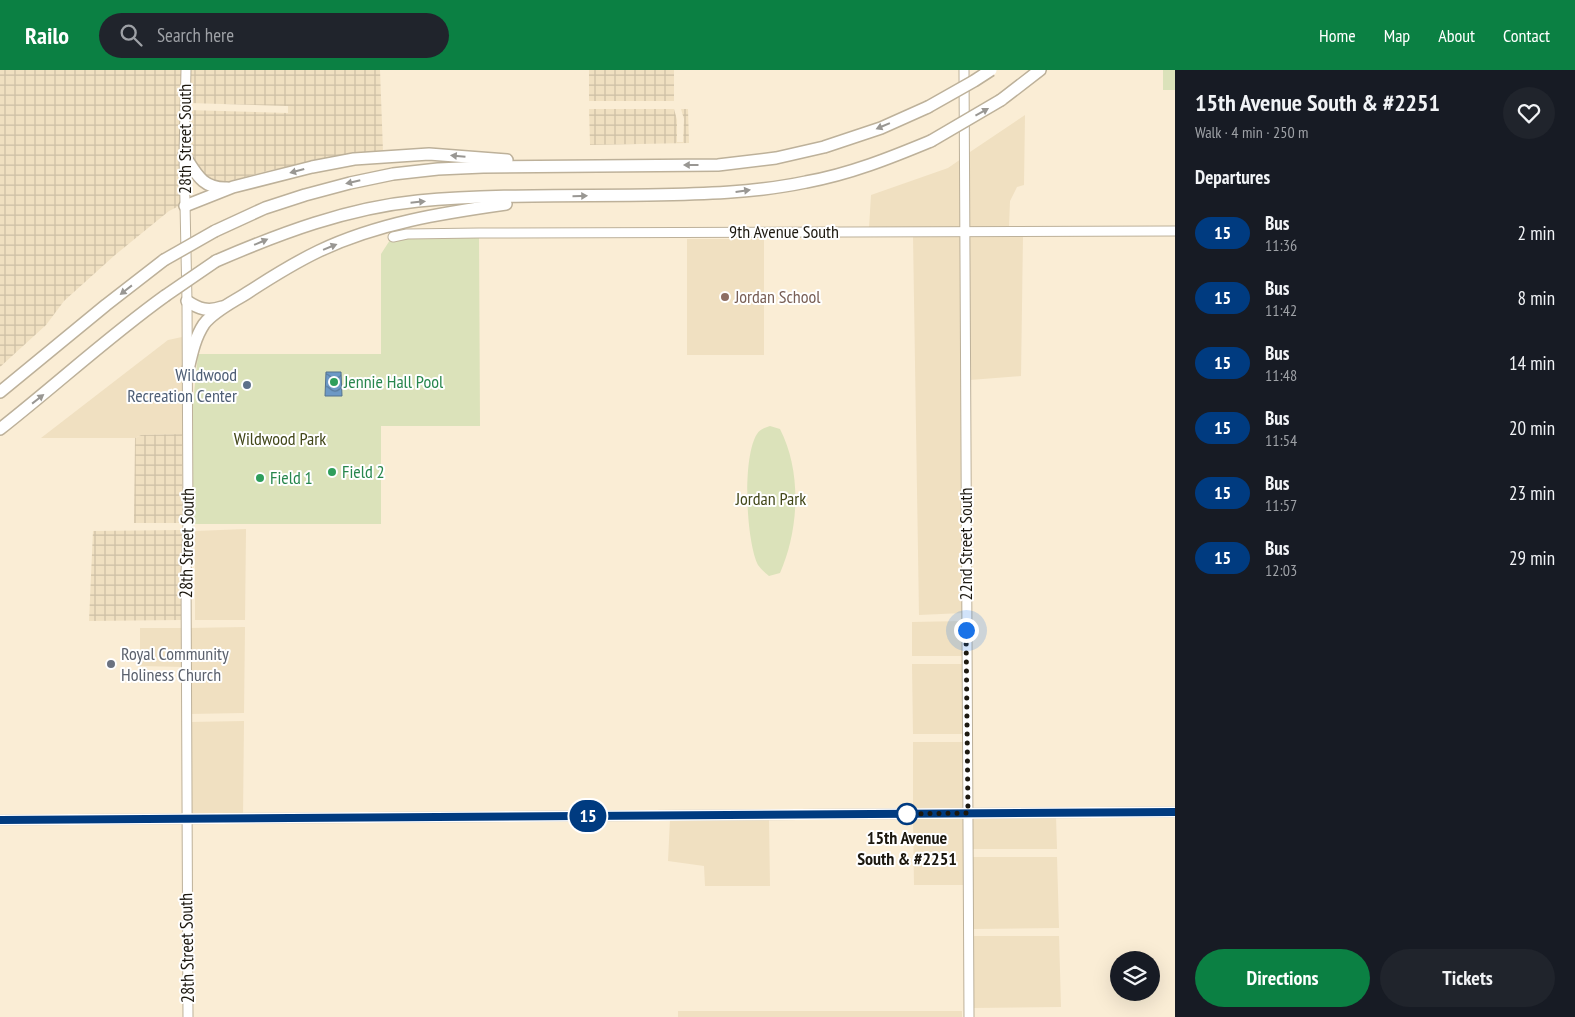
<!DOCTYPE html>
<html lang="en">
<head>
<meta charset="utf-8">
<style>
	:root { --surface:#171b24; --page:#20242c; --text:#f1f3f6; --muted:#9ea1a6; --accent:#0b8043 }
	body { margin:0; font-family:"PT Sans Narrow",sans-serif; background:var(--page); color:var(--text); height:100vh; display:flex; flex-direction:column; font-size:19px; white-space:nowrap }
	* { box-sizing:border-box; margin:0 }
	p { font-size:16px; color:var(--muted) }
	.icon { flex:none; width:28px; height:28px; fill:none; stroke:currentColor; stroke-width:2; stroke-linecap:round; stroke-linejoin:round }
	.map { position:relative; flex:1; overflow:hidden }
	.sheet { display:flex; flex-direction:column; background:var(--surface); width:400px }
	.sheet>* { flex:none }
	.badge { padding:0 10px; border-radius:16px; font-size:18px; line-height:32px }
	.tools { position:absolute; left:1110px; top:881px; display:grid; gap:10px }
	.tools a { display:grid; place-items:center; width:50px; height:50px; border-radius:50%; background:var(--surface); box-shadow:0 5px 20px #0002; font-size:25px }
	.you { position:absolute; width:25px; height:25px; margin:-12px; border:4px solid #fff; border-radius:50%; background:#1a73e8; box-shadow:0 0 0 8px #1a73e833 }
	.map>.badge { position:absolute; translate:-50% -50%; box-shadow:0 0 0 2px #fff }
	h2 { padding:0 20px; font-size:19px; line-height:45px }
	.round { display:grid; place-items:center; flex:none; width:52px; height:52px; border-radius:26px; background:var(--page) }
	.headline { display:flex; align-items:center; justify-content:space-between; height:85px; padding:0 20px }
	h1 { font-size:24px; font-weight:700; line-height:38px }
	.button { display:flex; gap:10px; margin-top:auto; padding:10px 20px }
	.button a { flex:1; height:58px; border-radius:30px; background:var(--accent); color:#fff; font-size:20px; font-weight:700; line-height:58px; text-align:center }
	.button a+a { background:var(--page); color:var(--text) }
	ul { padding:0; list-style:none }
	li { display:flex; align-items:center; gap:15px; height:65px; padding:0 20px }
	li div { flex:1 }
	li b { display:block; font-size:19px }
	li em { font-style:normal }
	li .badge { min-width:55px; font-weight:700; text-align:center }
	header { display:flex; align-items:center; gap:30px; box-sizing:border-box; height:70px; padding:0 25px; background:var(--accent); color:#fff }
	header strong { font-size:24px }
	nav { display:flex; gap:28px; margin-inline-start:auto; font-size:18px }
	.search { width:350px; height:45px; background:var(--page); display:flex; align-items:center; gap:12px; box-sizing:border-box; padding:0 18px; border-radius:28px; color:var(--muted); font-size:19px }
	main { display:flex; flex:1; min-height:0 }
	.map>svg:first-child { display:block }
</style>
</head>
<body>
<header>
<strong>Railo</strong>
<div class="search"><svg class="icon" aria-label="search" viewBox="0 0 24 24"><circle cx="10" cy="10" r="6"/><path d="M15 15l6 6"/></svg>Search here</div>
<nav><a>Home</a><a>Map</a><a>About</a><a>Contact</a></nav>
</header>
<main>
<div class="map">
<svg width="1175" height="947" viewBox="0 0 1175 947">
	<defs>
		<pattern id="industrial-grid" width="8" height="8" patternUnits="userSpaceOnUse" patternTransform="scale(1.25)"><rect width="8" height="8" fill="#f0e0c1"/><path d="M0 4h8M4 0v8" fill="none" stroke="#cdbfa5"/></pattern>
		<pattern id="water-waves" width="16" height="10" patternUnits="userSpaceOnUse" patternTransform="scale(1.25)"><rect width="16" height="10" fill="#6c98c5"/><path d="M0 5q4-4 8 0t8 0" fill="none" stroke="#587b9e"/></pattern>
	</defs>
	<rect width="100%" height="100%" fill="#faedd5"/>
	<g fill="#f0e0c1">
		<path d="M 1025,45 L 1024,115 L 1017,117 L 1010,131 L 1009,157 L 967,157 L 967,84 Z"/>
		<path d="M 961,89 L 961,157 L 869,158 L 871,125 L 948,98 Z"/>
		<path d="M 961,164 L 963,543 L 919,545 L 913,165 Z"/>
		<path d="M 967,164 L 1023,164 L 1021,306 L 970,310 Z"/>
		<rect x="687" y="169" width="77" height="116"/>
		<path d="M 182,267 L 182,364 L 141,365 L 135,368 L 41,368 L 168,270 Z"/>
		<path d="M 246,459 L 245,550 L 195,550 L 195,461 Z"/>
		<path d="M 963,551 L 963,586 L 912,586 L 912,552 Z"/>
		<path d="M 245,557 L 244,643 L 189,644 L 189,558 Z"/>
		<path d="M 140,558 L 183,558 L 183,612 L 182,597 L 140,596 Z"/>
		<path d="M 912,594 L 963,594 L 964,664 L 913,664 Z"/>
		<path d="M 244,651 L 243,745 L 190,745 L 189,652 Z"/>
		<path d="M 913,672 L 964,672 L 964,739 L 913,740 Z"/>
		<path d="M 1056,746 L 1057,779 L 971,779 L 971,747 Z"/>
		<path d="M 913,747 L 964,747 L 965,815 L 914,815 Z"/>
		<path d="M 769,748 L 770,816 L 705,816 L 704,796 L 668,791 L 670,749 Z"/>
		<path d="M 971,787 L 1057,787 L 1059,858 L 972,859 Z"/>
		<path d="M 972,866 L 1059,866 L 1061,937 L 972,938 Z"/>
		<rect x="678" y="941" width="284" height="6"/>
	</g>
	<g fill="url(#industrial-grid)">
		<path d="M 0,0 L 183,0 L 181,135 L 169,141 L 115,185 L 64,231 L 46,255 L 0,297 Z"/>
		<path d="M 189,0 L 380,0 L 383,81 L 271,100 L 219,114 L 210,112 L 188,84 L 188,40 L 288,43 L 288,36 L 188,33 Z"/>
		<rect x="589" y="0" width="85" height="31"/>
		<path d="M 589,39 L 674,39 L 677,50 L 677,72 L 683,72 L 684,49 L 681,39 L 688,39 L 689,73 L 590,75 Z"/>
		<path d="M 182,364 L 182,453 L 134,453 L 135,368 L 141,365 Z"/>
		<path d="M 182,460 L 182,550 L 89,551 L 93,461 Z"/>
	</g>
	<g fill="#dbe2ba">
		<rect x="1163" y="0" width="12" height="20"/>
		<path d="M 479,163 L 480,356 L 381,356 L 381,454 L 188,454 L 192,344 L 198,284 L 381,284 L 381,184 L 390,170 Z"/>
		<path d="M 770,356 L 780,359 C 802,402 799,460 780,503 L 769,506 C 765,503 761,499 758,495 C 746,471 742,387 757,364 C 760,359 765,358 770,356 Z"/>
	</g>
	<path fill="url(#water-waves)" stroke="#54728e" d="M 326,302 L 341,302 L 342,326 L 325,326 Z"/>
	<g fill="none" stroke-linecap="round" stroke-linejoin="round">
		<defs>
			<g id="secondary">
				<path d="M 186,0 L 184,85 L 187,231 L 188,454 L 186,503 L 188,947"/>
				<path d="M 964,0 L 969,947"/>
				<path d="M 393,167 L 407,164 L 479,163 L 1175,161"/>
				<path d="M 0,750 L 1175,742"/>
			</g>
			<g id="highway">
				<path d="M 1001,30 L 1040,0"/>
				<path d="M 184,85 C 196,103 202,119 227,118"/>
				<path d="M 185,136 L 233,117 L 312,97 L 354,89 L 429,84 L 507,90"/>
				<path d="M 215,161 L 265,138 L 305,125 L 350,113 L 393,104 L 438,99 L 483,97 L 718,95 L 776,88 L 824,77 L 881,58 L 928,37"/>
				<path d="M 216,191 C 281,163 347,138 418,131 C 494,124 572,126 648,125 C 701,124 754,123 806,112 C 850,104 890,88 931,71"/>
				<path d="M 187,231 C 199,239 208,242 222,237"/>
				<path d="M 187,304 C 191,287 194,269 204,254 C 214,241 233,232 247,223 C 270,208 294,193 319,181 C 378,153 442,143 506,134"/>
				<path d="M 0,322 L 106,235 L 164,190"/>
				<path d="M 0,359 C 56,315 108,267 165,226"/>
			</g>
		</defs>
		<use href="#secondary" stroke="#bdb19a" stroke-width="11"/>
		<use href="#highway" stroke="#bdb19a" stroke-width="14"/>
		<use href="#secondary" stroke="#fff" stroke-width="9"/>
		<use href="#highway" stroke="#fff" stroke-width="11"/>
		<defs>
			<g id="highway-bridge">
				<path d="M 928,37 L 974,11 L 991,0"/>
				<path d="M 931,71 L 1001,30"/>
				<path d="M 164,190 L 215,161"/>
				<path d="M 165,226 L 216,191"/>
			</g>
		</defs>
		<use href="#highway-bridge" stroke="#bdb19a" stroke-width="14" stroke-linecap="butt"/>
		<use href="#highway-bridge" stroke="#fff" stroke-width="11"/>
	</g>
	<defs><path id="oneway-solid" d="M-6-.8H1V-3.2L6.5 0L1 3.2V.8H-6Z" transform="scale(1.25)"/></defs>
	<g fill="#999793">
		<use href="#oneway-solid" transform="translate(982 42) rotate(-29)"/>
		<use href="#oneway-solid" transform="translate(883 56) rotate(157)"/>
		<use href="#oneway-solid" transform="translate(458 86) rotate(-175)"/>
		<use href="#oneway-solid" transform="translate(691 95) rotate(180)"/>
		<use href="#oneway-solid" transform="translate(297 101) rotate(165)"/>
		<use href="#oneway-solid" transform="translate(353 112) rotate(167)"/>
		<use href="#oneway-solid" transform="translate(743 121) rotate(-8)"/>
		<use href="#oneway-solid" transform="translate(580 126) rotate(-1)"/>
		<use href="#oneway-solid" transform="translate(418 132) rotate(-6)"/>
		<use href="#oneway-solid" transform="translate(261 172) rotate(-23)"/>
		<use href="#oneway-solid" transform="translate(330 177) rotate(-22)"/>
		<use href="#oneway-solid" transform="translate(126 220) rotate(142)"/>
		<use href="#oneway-solid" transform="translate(38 329) rotate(-38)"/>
	</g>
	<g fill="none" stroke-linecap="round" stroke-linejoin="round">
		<defs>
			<path id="line" d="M 0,750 L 1175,742"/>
		</defs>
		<use href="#line" stroke="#fff" stroke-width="11"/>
		<use href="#line" stroke="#003b80" stroke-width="8"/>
		<path stroke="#1c180f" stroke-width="5" stroke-dasharray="0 9" d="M 907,744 L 905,744 L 968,743 L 966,560"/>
	</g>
	<circle fill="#8d6e63" stroke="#fff" stroke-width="2" cx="725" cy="227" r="5"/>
	<g fill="#2e9e5b" stroke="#fff" stroke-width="2">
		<circle cx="334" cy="312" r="5"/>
		<circle cx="332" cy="402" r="5"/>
		<circle cx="260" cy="408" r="5"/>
	</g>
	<circle fill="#5c6f8a" stroke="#fff" stroke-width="2" cx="247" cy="315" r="5"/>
	<circle fill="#6b7280" stroke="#fff" stroke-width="2" cx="111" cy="594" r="5"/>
	<circle fill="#fff" stroke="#003b80" stroke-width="2.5" cx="907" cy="744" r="10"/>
	<g text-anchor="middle" stroke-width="4" stroke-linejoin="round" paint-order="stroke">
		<g font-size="18" fill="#1c180f" stroke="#fff">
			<text transform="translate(185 69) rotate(-90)" y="6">28th Street South</text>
			<text x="784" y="168">9th Avenue South</text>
			<text transform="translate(187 473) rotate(-89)" y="6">28th Street South</text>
			<text transform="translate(966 474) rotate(-90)" y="6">22nd Street South</text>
			<text transform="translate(187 878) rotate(-91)" y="6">28th Street South</text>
		</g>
		<g font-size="18" fill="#785e54" stroke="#fff" text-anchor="start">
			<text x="735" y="233">Jordan School</text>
		</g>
		<g font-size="18" fill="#4e5e75" stroke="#fff" text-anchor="end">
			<text x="237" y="311">Wildwood<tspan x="237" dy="21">Recreation Center</tspan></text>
		</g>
		<g font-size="18" fill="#27864d" stroke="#fff" text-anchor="start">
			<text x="344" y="318">Jennie Hall Pool</text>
			<text x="342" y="408">Field 2</text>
			<text x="270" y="414">Field 1</text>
		</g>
		<g font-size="18" fill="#43481a" stroke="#fff">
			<text x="280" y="375">Wildwood Park</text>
			<text x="771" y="435">Jordan Park</text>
		</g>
		<g font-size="18" fill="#5b616d" stroke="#fff" text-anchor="start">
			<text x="121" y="590">Royal Community<tspan x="121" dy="21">Holiness Church</tspan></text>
		</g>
		<g font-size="18" font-weight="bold" fill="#1c180f" stroke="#fff">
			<text x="907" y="774">15th Avenue<tspan x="907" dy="21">South &amp; #2251</tspan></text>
		</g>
	</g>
</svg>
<div class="tools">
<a><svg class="icon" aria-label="layers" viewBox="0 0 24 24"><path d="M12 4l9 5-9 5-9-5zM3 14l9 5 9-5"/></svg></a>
</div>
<div class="you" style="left:966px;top:560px"></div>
<b class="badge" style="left:588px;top:746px;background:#003b80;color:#fff">15</b>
</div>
<section class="sheet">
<div class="headline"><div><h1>15th Avenue South &amp; #2251</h1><p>Walk · 4 min · 250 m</p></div><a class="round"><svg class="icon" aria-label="heart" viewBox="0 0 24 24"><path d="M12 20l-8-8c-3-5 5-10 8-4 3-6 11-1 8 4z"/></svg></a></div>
<h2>Departures</h2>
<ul>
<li><span class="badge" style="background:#003b80;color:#fff">15</span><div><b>Bus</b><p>11:36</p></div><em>2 min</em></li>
<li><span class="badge" style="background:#003b80;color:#fff">15</span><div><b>Bus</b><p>11:42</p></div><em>8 min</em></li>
<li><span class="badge" style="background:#003b80;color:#fff">15</span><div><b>Bus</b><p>11:48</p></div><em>14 min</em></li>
<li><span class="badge" style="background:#003b80;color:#fff">15</span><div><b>Bus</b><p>11:54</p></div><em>20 min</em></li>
<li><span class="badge" style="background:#003b80;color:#fff">15</span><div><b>Bus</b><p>11:57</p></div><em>23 min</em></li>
<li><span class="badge" style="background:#003b80;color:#fff">15</span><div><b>Bus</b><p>12:03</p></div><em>29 min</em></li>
</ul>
<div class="button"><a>Directions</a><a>Tickets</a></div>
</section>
</main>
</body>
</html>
